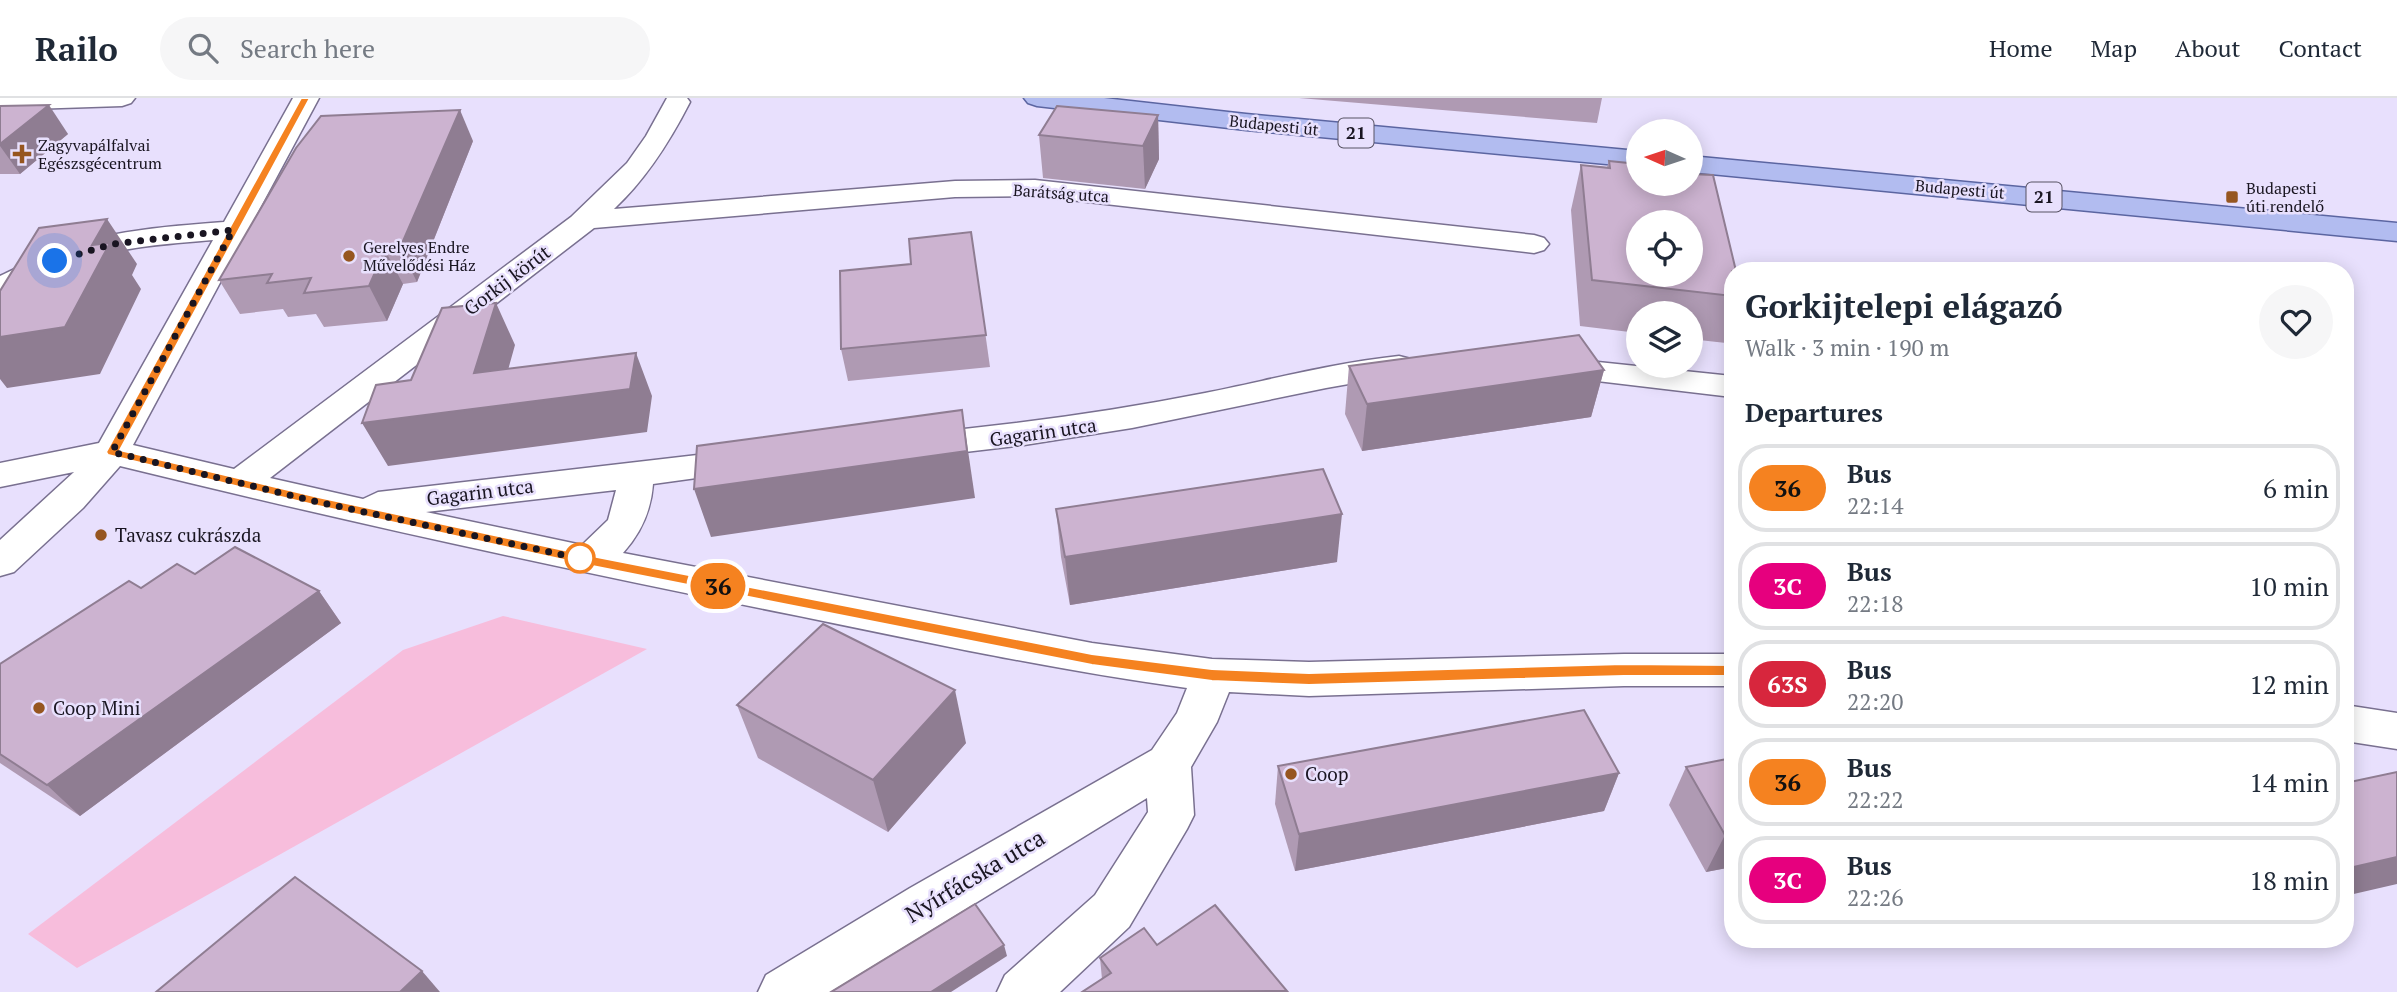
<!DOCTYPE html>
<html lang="en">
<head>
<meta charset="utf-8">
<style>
	:root { --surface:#fff; --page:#f6f6f7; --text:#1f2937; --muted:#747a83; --line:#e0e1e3 }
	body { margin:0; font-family:"PT Serif",serif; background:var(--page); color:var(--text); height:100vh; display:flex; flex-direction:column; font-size:26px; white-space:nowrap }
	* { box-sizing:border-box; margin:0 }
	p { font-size:23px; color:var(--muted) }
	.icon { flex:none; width:38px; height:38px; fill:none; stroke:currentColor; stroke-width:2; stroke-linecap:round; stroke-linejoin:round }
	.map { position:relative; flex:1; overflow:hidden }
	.details { position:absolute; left:1724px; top:164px; width:630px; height:686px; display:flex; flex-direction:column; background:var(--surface); border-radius:28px; box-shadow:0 4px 18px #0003 }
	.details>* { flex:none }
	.badge { padding:0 14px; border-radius:23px; font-size:24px; line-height:46px }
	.needle { width:46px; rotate:273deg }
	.controls { position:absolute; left:1626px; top:21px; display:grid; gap:14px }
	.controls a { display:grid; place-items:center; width:77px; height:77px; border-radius:50%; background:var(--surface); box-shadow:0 4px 18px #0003; font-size:35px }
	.you { position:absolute; width:35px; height:35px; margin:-18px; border:5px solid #fff; border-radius:50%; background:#1a73e8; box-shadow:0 0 0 10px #1a73e833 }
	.map>.badge { position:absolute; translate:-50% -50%; box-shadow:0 0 0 4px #fff }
	h2 { padding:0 21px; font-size:26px; line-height:63px }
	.round { display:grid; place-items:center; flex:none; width:74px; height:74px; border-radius:37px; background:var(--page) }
	.overview { display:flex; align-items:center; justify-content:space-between; height:119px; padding:0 21px }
	h1 { font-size:33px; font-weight:700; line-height:52px }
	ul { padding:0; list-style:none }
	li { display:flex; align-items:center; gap:21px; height:88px; margin:0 14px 10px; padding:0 7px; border:4px solid var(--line); border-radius:28px }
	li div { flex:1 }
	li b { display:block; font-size:26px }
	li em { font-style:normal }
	li .badge { min-width:77px; font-weight:700; text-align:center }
	header { display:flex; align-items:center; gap:42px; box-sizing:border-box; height:98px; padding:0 35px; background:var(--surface); border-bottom:2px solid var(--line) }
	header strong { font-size:33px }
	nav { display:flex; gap:38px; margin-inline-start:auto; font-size:24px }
	.search { width:490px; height:63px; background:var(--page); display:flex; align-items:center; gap:18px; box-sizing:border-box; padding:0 24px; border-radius:38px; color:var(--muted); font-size:26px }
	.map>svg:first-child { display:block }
</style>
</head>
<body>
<header>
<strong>Railo</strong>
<div class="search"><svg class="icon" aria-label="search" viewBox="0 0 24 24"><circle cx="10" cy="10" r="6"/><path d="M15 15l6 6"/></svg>Search here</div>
<nav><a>Home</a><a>Map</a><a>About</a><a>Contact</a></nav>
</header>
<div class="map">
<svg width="2397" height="894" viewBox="0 0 2397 894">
	<rect width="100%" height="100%" fill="#e8e0fd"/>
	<path fill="#f7bddc" d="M 503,518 L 647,551 L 77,870 L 28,836 L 403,552 Z"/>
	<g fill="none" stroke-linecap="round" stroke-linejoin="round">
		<defs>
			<g id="street">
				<path d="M 0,0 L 135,0 L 131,5 L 122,8 L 0,12 Z"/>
				<path d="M 293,0 L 319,0 L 133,347 L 234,371 L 571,119 L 627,65 L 646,38 L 667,0 L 687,0 L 690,4 C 670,43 647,80 614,111 L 955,83 L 1035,82 L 1534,137 L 1544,140 L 1549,146 L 1544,152 L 1534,155 L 1035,98 L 955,99 L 594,130 L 270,380 L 363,401 L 378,394 L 749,351 L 762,355 L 767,363 L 762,371 L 653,386 C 651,413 641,435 623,455 L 1092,545 L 1212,561 L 1309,564 L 1624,556 L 1732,556 L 1732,588 L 1624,588 L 1309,598 L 1229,594 L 1217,624 L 1191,669 L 1194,717 L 1187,731 L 1129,829 L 1060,894 L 997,894 L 1005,877 L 1095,797 L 1148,714 L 1147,700 L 830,894 L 758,894 L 766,877 L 910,790 L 1152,652 L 1177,615 L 1187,590 C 1055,572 925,544 794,517 C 568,472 344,423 120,368 L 83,410 L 14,474 L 0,478 L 0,442 L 74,374 L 0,389 L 0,365 L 99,345 L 213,142 C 168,146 122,148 79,164 C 52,174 28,192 0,199 L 0,178 C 23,167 45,155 69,147 C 119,132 171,128 224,124 ZM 616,392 L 608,422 L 582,447 L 426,414 Z"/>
				<path d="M 1399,258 L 1411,261 L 1416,268 L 1411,275 L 1326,290 L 1132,330 L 1024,347 L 914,360 L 901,356 L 896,348 L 901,340 L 914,336 C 1012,327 1109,314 1205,295 C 1270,282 1333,265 1399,258 Z"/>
				<path d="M 1550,259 L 1732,278 L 1732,299 L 1538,276 L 1533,269 L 1538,262 Z"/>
				<path d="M 2345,607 L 2397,615 L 2397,651 L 2345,643 Z"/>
			</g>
			<g id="primary">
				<path d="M 1024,0 L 1104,0 L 1246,16 L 1638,53 L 1638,69 L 1246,32 L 1037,8 L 1028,5 Z"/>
				<path d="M 1690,58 L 2397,125 L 2397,143 L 1690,74 Z"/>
			</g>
		</defs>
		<use href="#street" stroke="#797090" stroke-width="3"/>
		<use href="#primary" stroke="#5b65a1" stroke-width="3"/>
		<use href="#street" fill="#fff" fill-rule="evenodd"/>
		<use href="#primary" fill="#b2bcf0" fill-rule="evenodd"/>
	</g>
	<g fill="#af9ab3">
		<path d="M 1299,0 L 1602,0 L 1597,25 Z"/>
		<path d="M 0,8 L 68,36 L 20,76 L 0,76 Z"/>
		<path d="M 1158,17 L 1159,61 L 1145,91 L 1043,80 L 1039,37 Z"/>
		<path d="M 473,43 L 417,184 L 403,186 L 387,223 L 324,229 L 316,216 L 288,219 L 283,211 L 240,216 L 219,182 Z"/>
		<path d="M 1609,63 L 1732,198 L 1732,228 L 1726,245 L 1690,241 L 1690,215 L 1638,215 L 1638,235 L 1580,228 L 1571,112 L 1581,67 L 1607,69 Z"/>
		<path d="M 971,134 L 990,269 L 848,283 L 841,251 L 911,166 Z"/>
		<path d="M 1349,268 L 1604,272 L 1591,319 L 1362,353 L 1345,316 Z"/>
		<path d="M 1056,411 L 1337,464 L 1070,507 L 1061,459 Z"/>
		<path d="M 195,476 L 319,493 L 341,525 L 80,718 L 0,665 L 0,566 L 141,490 Z"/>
		<path d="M 737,607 L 966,645 L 888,734 L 758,660 Z"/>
		<path d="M 1732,660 L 1732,769 L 1706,774 L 1669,707 L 1686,669 Z"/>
		<path d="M 1278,668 L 1619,675 L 1604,713 L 1295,773 L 1275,706 Z"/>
		<path d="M 1157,847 L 1102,881 L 1100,860 Z"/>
	</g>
	<g fill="#8f7d92">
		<path d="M 49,7 L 68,36 L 20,76 L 0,48 L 0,46 Z"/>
		<path d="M 460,12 L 473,43 L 417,184 L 400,150 Z"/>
		<path d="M 1158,17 L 1159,61 L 1145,91 L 1143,48 Z"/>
		<path d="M 107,121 L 137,166 L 132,177 L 141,191 L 100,276 L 7,290 L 0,281 L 0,239 Z"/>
		<path d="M 385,152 L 403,186 L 387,223 L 369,188 Z"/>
		<path d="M 496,205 L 515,247 L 498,308 L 636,255 L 652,298 L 647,334 L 388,368 L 362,325 L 474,275 Z"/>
		<path d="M 1604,272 L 1591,319 L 1362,353 L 1367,306 Z"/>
		<path d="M 962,312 L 975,400 L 711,439 L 694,391 Z"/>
		<path d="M 1342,416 L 1337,464 L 1070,507 L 1065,459 Z"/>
		<path d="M 319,493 L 341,525 L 80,718 L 47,687 Z"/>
		<path d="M 955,592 L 966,645 L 888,734 L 873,682 Z"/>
		<path d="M 1619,675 L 1604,713 L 1295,773 L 1299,736 Z"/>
		<path d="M 1732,736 L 1732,769 L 1706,774 L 1725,737 Z"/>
		<path d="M 2397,759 L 2397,786 L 2345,798 L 2345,771 Z"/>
		<path d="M 1004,847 L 1007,858 L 951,894 L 931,894 Z"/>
		<path d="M 422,873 L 440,894 L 400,894 Z"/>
	</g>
	<g fill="#ccb3d0" stroke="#8f7d92" stroke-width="2" fill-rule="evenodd">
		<path d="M 49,7 L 0,46 L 0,8 Z"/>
		<path d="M 1057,8 L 1158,17 L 1143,48 L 1039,37 Z"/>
		<path d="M 460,12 L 400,150 L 385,152 L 369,188 L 304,195 L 311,180 L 267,185 L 272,176 L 219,182 L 296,50 L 321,18 Z"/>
		<path d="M 1609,63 L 1638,66 L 1638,86 L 1690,86 L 1690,76 L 1713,77 L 1736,173 L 1732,173 L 1732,198 L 1592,182 L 1581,67 L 1610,70 ZM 1638,124 L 1690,124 L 1690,177 L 1638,177 Z"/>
		<path d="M 107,121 L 92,147 L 110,145 L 65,229 L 0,239 L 0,193 L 39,130 Z"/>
		<path d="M 971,134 L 986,237 L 841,251 L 840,173 L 911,166 L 909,141 Z"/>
		<path d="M 496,205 L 474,275 L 636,255 L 630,291 L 362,325 L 376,287 L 411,282 L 442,210 Z"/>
		<path d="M 1579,237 L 1604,272 L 1367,306 L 1349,268 Z"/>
		<path d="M 962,312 L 967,353 L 694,391 L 697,348 Z"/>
		<path d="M 1323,371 L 1342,416 L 1065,459 L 1056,411 Z"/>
		<path d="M 235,449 L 319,493 L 47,687 L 0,656 L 0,566 L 129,483 L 141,490 L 177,466 L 195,476 Z"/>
		<path d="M 823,526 L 955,592 L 873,682 L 737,607 Z"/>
		<path d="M 1584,612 L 1619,675 L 1299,736 L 1278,668 Z"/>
		<path d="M 1732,660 L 1732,736 L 1725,737 L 1686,669 Z"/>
		<path d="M 2397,674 L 2397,759 L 2345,771 L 2345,685 Z"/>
		<path d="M 295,779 L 422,873 L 400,894 L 156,894 Z"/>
		<path d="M 975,806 L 1004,847 L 931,894 L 831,894 Z"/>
		<path d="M 1215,807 L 1287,893 L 1082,894 L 1111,875 L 1100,860 L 1144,830 L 1157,847 Z"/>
	</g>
	<path fill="#f58220" stroke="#fff" stroke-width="2" d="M 301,0 L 310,0 L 120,352 L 318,399 L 587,457 L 1092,556 L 1212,571 L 1309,575 L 1624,566 L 1732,567 L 1740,572 L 1732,578 L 1624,578 L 1309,587 L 1212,583 L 1092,567 L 587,467 L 318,408 L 108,357 L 106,354 Z"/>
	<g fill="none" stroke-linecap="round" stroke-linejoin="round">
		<path stroke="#191521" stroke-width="7" stroke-dasharray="0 12.6" d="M 55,163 L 113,146 L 233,132 L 112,354 L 318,404 L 587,462 L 580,460"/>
	</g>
	<g fill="#965620" stroke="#e8e0fd" stroke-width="2.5">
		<path d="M18.5 45.5h7v7h7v7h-7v7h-7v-7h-7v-7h7z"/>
		<rect x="2225" y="92" width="14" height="14" rx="3.5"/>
		<circle cx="349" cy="158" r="7"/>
		<circle cx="101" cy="437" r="7"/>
		<circle cx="39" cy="610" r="7"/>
		<circle cx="1291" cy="676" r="7"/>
	</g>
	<circle fill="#fff" stroke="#f58220" stroke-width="3.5" cx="580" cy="460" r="14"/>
	<g text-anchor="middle" stroke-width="5" stroke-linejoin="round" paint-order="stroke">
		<g font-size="16" fill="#191521" stroke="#e8e0fd">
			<text transform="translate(1274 27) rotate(6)" y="6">Budapesti út</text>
			<text transform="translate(1960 91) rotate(5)" y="6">Budapesti út</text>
			<text transform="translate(1061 95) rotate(4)" y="6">Barátság utca</text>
		</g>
		<g font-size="16" fill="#191521" stroke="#e8e0fd" text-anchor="start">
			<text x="38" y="53">Zagyvapálfalvai<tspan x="38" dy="18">Egészsgécentrum</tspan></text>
			<text x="2246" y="96">Budapesti<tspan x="2246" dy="18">úti rendelő</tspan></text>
			<text x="363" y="155">Gerelyes Endre<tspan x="363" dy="18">Művelődési Ház</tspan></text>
		</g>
		<g fill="#e8e0fd" stroke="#575263" stroke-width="2">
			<rect x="1338.5" y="20.5" width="35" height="29" rx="5"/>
			<rect x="2026.5" y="84.5" width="35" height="29" rx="5"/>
		</g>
		<g font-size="18" font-weight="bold" fill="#191521">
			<text x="1356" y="41">21</text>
			<text x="2044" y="105">21</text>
		</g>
		<g font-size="19" fill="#191521" stroke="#e8e0fd">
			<text transform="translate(507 182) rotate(-37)" y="7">Gorkij körút</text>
			<text transform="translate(1043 334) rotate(-8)" y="7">Gagarin utca</text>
			<text transform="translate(480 394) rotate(-7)" y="7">Gagarin utca</text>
		</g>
		<g font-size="19" fill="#191521" stroke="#e8e0fd" text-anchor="start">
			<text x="115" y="444">Tavasz cukrászda</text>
			<text x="53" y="617">Coop Mini</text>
			<text x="1305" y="683">Coop</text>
		</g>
		<g font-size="23" fill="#191521" stroke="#e8e0fd">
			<text transform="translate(975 778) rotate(-31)" y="8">Nyírfácska utca</text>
		</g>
	</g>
</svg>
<div class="controls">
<a><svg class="needle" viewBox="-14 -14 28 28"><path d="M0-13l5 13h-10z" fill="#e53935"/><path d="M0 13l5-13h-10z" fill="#747a83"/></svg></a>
<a><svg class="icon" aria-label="locate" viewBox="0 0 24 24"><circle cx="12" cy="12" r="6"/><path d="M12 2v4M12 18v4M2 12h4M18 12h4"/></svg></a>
<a><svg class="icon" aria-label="layers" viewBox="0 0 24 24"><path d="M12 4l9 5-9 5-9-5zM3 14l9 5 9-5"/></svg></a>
</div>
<div class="you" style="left:55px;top:163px"></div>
<b class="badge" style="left:718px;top:488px;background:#f58220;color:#111">36</b>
<section class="details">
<div class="overview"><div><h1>Gorkijtelepi elágazó</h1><p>Walk · 3 min · 190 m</p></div><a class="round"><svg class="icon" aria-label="heart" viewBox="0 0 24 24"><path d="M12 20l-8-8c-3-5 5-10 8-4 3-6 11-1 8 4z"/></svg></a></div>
<h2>Departures</h2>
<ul>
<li><span class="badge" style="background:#f58220;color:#111">36</span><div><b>Bus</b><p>22:14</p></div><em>6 min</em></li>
<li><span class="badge" style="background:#e6007e;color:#fff">3C</span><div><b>Bus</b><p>22:18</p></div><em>10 min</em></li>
<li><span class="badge" style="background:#d7263d;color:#fff">63S</span><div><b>Bus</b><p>22:20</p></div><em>12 min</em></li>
<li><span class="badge" style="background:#f58220;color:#111">36</span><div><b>Bus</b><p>22:22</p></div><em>14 min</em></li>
<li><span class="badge" style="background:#e6007e;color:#fff">3C</span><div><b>Bus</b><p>22:26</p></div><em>18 min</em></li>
</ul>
</section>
</div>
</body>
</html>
